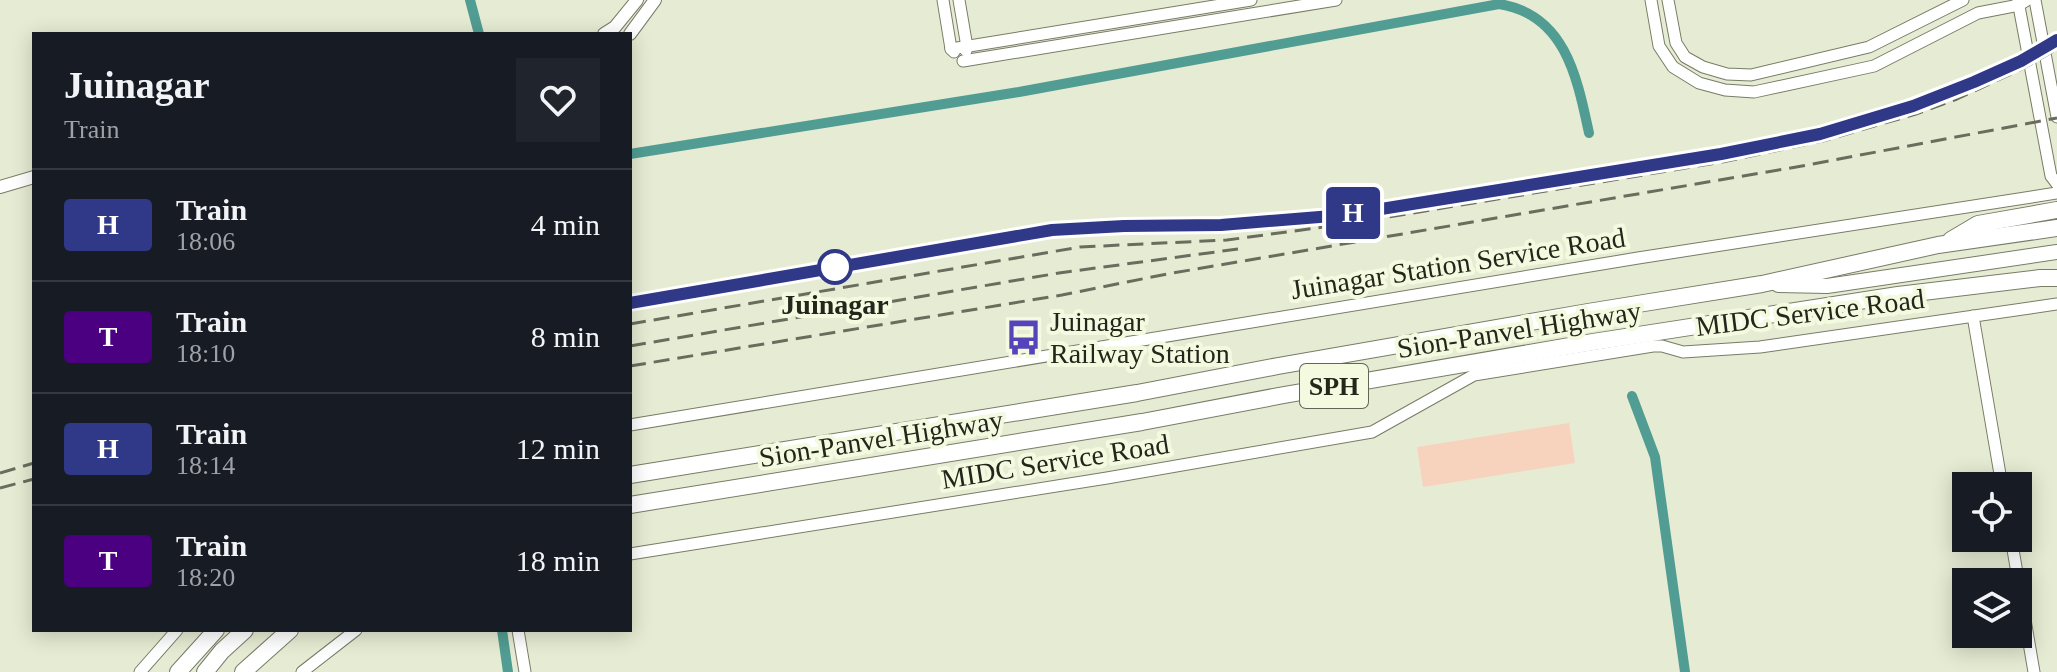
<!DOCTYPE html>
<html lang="en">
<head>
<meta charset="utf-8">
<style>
	:root { --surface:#171b24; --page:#20242c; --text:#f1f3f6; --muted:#9ea1a6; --line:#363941 }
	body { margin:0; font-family:Georgia,serif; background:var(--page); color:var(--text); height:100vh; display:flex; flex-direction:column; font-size:30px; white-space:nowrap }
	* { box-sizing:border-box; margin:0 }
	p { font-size:26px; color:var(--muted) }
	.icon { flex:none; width:44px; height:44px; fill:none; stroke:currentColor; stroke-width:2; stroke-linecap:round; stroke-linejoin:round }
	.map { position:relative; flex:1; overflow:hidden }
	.sheet { position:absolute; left:32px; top:32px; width:600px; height:600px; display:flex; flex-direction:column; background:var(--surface); border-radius:0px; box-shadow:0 4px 20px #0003 }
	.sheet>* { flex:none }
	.badge { padding:0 16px; border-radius:6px; font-size:28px; line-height:52px }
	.controls { position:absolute; left:1952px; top:472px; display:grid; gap:16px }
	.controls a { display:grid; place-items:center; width:80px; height:80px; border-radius:0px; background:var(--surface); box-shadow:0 4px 20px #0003; font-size:40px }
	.map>.badge { position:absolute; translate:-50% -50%; box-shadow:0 0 0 4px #fff }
	.round { display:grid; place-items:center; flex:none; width:84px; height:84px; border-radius:0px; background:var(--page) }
	.head { display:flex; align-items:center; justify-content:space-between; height:136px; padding:0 32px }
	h1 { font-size:38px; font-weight:700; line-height:60px }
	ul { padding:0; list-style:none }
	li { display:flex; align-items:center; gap:24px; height:112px; padding:0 32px; border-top:2px solid var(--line) }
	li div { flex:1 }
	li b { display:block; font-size:30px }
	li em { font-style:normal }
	li .badge { min-width:88px; font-weight:700; text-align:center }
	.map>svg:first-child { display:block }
</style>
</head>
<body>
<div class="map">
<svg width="2057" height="672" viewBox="0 0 2057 672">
	<rect width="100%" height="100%" fill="#e6ecd3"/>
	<path fill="#f7d2bd" d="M 1569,423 L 1575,463 L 1423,487 L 1417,447 Z"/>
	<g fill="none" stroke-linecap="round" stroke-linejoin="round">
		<g stroke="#519d93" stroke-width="10">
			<path d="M 470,0 L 479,34"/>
			<path d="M 630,154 L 1019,92 L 1499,4 C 1565,14 1577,77 1589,133"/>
			<path d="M 1632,396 L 1655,457 L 1685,672"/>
			<path d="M 502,630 L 508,672"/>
		</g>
		<defs>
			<g id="tertiary">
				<path d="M 943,0 L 951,49 L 954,52"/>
				<path d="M 959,0 L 967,47 L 966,51"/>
				<path d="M 1651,0 L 1659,46 L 1673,67 L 1699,83 L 1725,90 L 1754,92 L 1874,66 L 1978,13 L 2019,5 L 2027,0"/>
				<path d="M 1668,0 L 1676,43 L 1685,57 L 1703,67 L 1727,74 L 1751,75 L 1869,47 L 1963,0"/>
				<path d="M 2035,0 L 2057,117"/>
				<path d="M 2018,1 L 2051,176 L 2057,184"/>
				<path d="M 951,49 L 1251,0"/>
				<path d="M 963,61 L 1336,0"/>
				<path d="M 1973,316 L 2002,486"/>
				<path d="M 630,425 L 1638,258 L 2057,193"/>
				<path d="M 2011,538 L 2034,672"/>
				<path d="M 630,554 L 1107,478 L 1372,432 L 1474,375 L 1653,346 L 1662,346 L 1683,352 L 1760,347 L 2057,304"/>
				<path d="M 518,630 L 525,672"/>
				<path d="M 140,672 L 177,630"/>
				<path d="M 302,672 L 356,630"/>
			</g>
			<g id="secondary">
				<path d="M 604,34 L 615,27 L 637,0"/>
				<path d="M 630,34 L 655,0"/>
				<path d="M 0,187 L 34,177"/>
			</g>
			<path id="primary" d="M 1778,285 L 1827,286 L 2057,252"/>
			<g id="motorway">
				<path d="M 1951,240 L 1978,224 L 2057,210"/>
				<path d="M 630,475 L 1137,393 L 1278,366 L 1588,312 L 1762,284 L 1938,245 L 2057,228"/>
				<path d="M 630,505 L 1142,422 L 1284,395 L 1593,342 L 1898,295 L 2040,278 L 2057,278"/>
				<path d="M 178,672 L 216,630"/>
				<path d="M 205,672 L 222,651 L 245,630"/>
				<path d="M 243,672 L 290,630"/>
			</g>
		</defs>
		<use href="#tertiary" stroke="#777c66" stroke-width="13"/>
		<use href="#secondary" stroke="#777c66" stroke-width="14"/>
		<use href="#primary" stroke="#777c66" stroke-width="16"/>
		<use href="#motorway" stroke="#777c66" stroke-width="18"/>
		<use href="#tertiary" stroke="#fff" stroke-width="11"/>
		<use href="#secondary" stroke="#fff" stroke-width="12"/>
		<use href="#primary" stroke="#fff" stroke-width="14"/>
		<use href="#motorway" stroke="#fff" stroke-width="16"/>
		<g stroke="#6a6d5e" stroke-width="3" stroke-dasharray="16 8" stroke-linecap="butt">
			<path d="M 630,303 L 1052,230 L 1124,226 L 1221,225 L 1303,219"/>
			<path d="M 630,324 L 1080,247 L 1227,240 L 1346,224 L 1722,162 L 1823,141 L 1916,114 L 1957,99 L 2024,68 L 2057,49"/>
			<path d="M 630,346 L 1059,273 L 1238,249"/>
			<path d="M 630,366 L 1062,295 L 1167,274 L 1802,166 L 2057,118"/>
			<path d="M 0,473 L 34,463"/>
			<path d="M 0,488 L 34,479"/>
		</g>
	</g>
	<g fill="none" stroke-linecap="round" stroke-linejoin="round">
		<defs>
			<path id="line" d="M 630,303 L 1052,230 L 1124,226 L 1221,225 L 1344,215 L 1721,154 L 1820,134 L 1913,106 L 1974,82 L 2021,61 L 2057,40"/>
		</defs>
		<use href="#line" stroke="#fff" stroke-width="18"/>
		<use href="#line" stroke="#303888" stroke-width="12"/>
	</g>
	<defs>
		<symbol id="bus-bare" viewBox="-9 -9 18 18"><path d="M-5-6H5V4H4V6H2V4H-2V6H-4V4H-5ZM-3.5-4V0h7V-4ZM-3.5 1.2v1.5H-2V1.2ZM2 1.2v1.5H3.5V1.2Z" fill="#5643bb" stroke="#f4fae0" stroke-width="2.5" paint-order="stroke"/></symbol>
	</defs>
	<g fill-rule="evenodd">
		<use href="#bus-bare" x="998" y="312" width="51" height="51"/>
	</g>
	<circle fill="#fff" stroke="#303888" stroke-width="4" cx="835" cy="267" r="16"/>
	<g text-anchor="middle" stroke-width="8" stroke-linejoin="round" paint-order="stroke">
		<rect fill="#f4fae0" stroke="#626657" stroke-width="2" x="1300" y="364" width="68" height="44" rx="6"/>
		<g font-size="26" font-weight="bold" fill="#24261c">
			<text x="1334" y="395">SPH</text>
		</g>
		<g font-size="28" fill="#24261c" stroke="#f4fae0">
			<text transform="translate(1458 263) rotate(-9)" y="10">Juinagar Station Service Road</text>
			<text transform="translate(1810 312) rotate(-7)" y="10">MIDC Service Road</text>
			<text transform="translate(1519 329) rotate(-9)" y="10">Sion-Panvel Highway</text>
			<text transform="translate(881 438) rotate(-9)" y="10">Sion-Panvel Highway</text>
			<text transform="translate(1055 461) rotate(-9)" y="10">MIDC Service Road</text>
		</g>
		<g font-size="28" font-weight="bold" fill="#24261c" stroke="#f4fae0">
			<text x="835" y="314">Juinagar</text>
		</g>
		<g font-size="28" fill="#24261c" stroke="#f4fae0" text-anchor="start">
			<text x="1050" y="331">Juinagar<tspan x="1050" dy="32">Railway Station</tspan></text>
		</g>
	</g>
</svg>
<div class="controls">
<a><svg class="icon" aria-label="locate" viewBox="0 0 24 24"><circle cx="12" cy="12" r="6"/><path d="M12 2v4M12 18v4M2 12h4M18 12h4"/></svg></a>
<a><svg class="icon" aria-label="layers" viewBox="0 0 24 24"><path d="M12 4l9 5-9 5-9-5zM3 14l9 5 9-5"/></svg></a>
</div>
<b class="badge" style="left:1353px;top:213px;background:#303888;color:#fff">H</b>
<section class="sheet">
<div class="head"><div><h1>Juinagar</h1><p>Train</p></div><a class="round"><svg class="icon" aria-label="heart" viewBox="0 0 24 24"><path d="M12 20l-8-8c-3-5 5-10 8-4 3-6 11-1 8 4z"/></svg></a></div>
<ul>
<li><span class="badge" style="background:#303888;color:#fff">H</span><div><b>Train</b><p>18:06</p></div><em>4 min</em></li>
<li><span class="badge" style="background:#4b0082;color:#fff">T</span><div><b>Train</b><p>18:10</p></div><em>8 min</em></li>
<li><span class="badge" style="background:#303888;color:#fff">H</span><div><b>Train</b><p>18:14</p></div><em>12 min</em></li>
<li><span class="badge" style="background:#4b0082;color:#fff">T</span><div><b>Train</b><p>18:20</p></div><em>18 min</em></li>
</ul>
</section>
</div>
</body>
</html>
